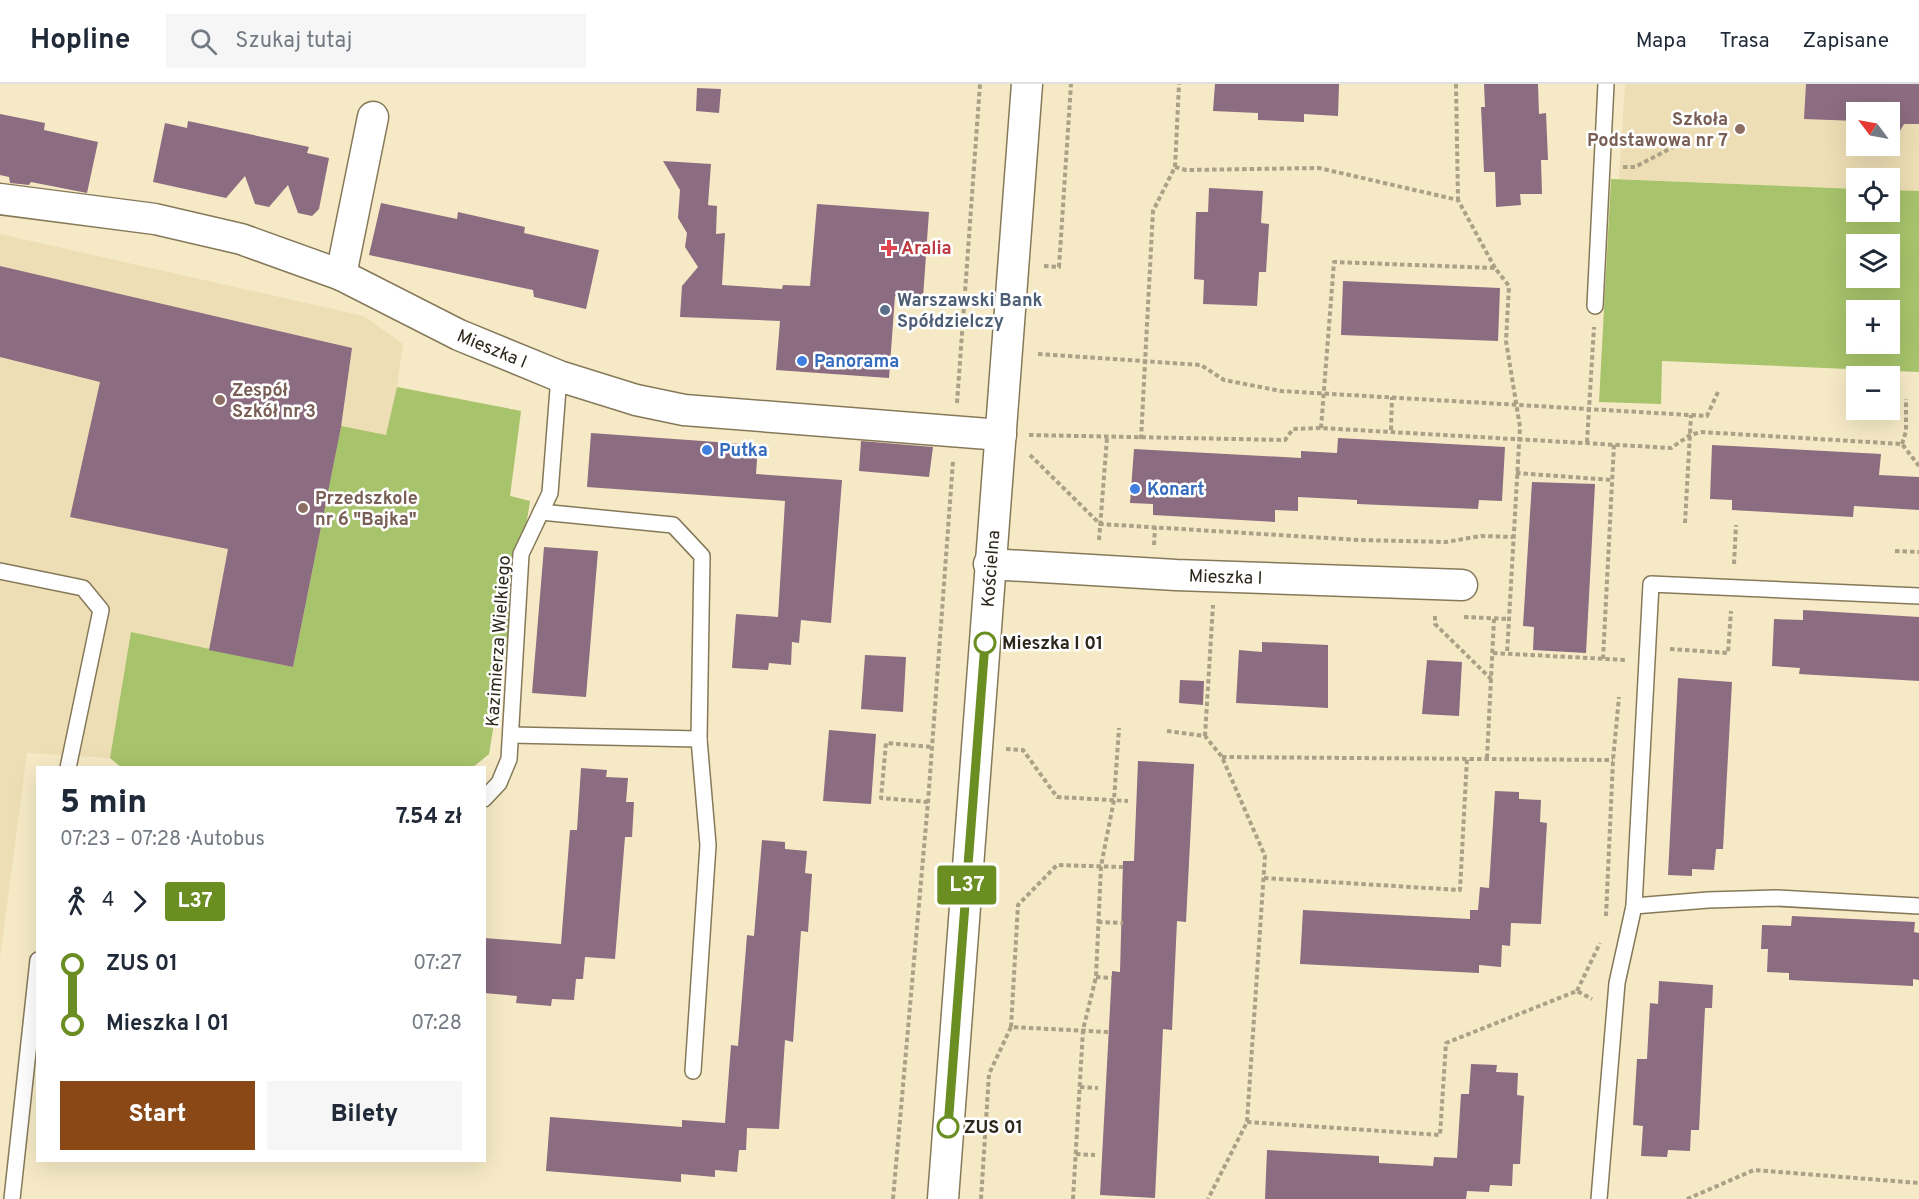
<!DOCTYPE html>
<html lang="pl">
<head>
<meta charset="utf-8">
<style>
	:root { --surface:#fff; --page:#f6f6f7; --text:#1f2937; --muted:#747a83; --line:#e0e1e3; --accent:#8a4817 }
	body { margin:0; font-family:Overpass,sans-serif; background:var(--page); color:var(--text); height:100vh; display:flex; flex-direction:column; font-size:22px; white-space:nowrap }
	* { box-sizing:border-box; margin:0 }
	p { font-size:20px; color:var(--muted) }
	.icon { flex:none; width:33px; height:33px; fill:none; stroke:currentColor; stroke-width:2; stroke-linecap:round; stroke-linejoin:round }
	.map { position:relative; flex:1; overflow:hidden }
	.panel { position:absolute; left:36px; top:682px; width:450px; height:396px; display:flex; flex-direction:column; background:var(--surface); border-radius:0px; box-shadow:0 6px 24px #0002 }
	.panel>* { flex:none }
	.badge { padding:0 12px; border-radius:4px; font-size:21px; line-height:39px }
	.needle { width:39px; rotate:302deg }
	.buttons { position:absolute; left:1846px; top:18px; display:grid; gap:12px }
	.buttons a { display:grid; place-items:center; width:54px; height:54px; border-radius:0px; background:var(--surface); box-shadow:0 6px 24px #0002; font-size:30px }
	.map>.badge { position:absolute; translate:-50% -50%; box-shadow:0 0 0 3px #fff }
	.legs { display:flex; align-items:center; gap:9px; height:66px; padding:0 24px; font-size:20px }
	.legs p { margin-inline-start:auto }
	.summary { display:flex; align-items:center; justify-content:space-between; height:102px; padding:0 24px }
	h1 { font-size:33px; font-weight:800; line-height:45px }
	.primary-button { display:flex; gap:12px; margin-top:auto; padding:12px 24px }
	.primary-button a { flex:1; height:69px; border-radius:0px; background:var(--accent); color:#fff; font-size:24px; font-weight:800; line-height:69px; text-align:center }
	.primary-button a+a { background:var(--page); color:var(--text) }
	ul { padding:0 24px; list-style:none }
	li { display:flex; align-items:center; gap:21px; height:60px; font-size:22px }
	li i { display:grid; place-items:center; width:9px; height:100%; margin:0 8px; background:currentColor }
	li i::after { content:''; width:15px; height:15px; margin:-8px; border:4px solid; border-radius:50%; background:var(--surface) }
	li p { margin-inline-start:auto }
	li:first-child i { background:linear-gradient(#0000 50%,currentColor 0) }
	li:last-child i { background:linear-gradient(currentColor 50%,#0000 0) }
	header { display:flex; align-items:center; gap:36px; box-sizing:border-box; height:84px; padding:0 30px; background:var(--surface); border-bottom:2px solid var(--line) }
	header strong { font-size:28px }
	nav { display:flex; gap:33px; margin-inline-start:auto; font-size:21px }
	.search { width:420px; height:54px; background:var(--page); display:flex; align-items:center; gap:15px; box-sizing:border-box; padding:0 21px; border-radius:0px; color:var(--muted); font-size:22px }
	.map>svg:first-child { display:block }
</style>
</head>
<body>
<header>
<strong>Hopline</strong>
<div class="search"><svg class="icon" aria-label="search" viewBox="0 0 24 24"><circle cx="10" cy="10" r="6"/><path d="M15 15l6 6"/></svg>Szukaj tutaj</div>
<nav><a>Mapa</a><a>Trasa</a><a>Zapisane</a></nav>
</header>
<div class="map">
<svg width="1919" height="1115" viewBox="0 0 1919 1115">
	<rect width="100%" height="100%" fill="#f6eac6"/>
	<g fill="#eedeb5" fill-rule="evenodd">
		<path d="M 1625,0 L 1919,0 L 1919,107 L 1890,106 L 1890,94 L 1857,94 L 1857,105 L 1619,95 ZM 1857,28 L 1890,28 L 1890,62 L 1857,62 Z"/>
		<path d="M 0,150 L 364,232 L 403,260 L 397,303 L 521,327 L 510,412 L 530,417 L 489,670 L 472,684 L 122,684 L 110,674 L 27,669 L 0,874 Z"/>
	</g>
	<g fill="#a7c36b" fill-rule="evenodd">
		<path d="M 1611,95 L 1857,105 L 1857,128 L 1890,128 L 1890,106 L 1919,107 L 1919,288 L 1662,277 L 1661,320 L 1599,318 ZM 1857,160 L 1890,160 L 1890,194 L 1857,194 ZM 1857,226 L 1890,226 L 1890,260 L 1857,260 Z"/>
		<path d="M 397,303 L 521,327 L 510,412 L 530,417 L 489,670 L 472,684 L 122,684 L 110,674 L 131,548 L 293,583 L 341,342 L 386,351 Z"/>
	</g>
	<g fill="#8c6c80">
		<path d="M 1215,0 L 1339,0 L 1338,32 L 1304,30 L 1304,38 L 1258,36 L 1258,29 L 1213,27 Z"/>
		<path d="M 1484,0 L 1538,0 L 1539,30 L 1546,29 L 1548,76 L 1541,76 L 1542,110 L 1520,110 L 1521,121 L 1496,123 L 1495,88 L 1484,88 L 1481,23 L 1485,23 Z"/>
		<path d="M 1806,0 L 1919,0 L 1919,40 L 1904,40 L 1896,54 L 1890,43 L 1890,28 L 1857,28 L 1857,37 L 1804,35 Z"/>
		<path d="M 697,4 L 721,5 L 719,29 L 696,27 Z"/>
		<path d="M 0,30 L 45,39 L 44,46 L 98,58 L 87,109 L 31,98 L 29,101 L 10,99 L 9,93 L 0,91 Z"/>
		<path d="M 188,37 L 309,63 L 307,69 L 329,74 L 319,125 L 312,132 L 298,129 L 288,101 L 269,123 L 255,120 L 245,92 L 226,114 L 153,98 L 165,39 L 187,44 Z"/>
		<path d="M 663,77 L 711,80 L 708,121 L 717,122 L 716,150 L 725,149 L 722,201 L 782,205 L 783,201 L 810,202 L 817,120 L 929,128 L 923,214 L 895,212 L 889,294 L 776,286 L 780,237 L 680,233 L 682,202 L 698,183 L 685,163 L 687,149 L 678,134 L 680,106 Z"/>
		<path d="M 1209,104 L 1263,107 L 1261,139 L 1269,140 L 1266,188 L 1259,188 L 1257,222 L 1203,220 L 1204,196 L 1194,195 L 1196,128 L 1208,128 Z"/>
		<path d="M 381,119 L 457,135 L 458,128 L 525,143 L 524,149 L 599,166 L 586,225 L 534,213 L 533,206 L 369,171 Z"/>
		<path d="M 0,182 L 352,264 L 341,343 L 293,583 L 209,566 L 228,465 L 70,433 L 100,298 L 0,273 Z"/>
		<path d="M 1343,197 L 1500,204 L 1498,257 L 1341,251 Z"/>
		<path d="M 591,349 L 758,361 L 756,390 L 842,396 L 831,539 L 801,536 L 799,559 L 792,558 L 791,581 L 769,579 L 768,586 L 732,584 L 736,530 L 778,533 L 785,417 L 587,403 Z"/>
		<path d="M 1338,354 L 1505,363 L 1502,417 L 1479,416 L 1478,425 L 1357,420 L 1357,416 L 1298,413 L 1298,427 L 1275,426 L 1275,438 L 1153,431 L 1153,420 L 1130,419 L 1134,365 L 1301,374 L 1301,367 L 1337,369 Z"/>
		<path d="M 861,357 L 933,363 L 929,393 L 859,387 Z"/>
		<path d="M 1712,361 L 1881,370 L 1879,391 L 1919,393 L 1919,426 L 1854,422 L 1853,433 L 1732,426 L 1732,416 L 1710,415 Z"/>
		<path d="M 1532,398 L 1595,400 L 1586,569 L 1533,566 L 1534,543 L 1523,542 Z"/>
		<path d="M 544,463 L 598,467 L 586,613 L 532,609 Z"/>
		<path d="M 1803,526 L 1919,533 L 1919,597 L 1799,590 L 1800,584 L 1772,582 L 1774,535 L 1803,536 Z"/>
		<path d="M 1262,558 L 1328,561 L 1328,624 L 1236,619 L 1239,566 L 1262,568 Z"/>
		<path d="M 865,571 L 906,573 L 903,628 L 861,625 Z"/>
		<path d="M 1427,576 L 1462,578 L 1459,632 L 1422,630 Z"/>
		<path d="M 1678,594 L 1732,598 L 1723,765 L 1716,765 L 1714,786 L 1692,785 L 1692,792 L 1668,791 Z"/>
		<path d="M 1180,596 L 1204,597 L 1203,621 L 1179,619 Z"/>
		<path d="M 829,646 L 876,650 L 871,720 L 823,717 Z"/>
		<path d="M 1138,677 L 1194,680 L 1186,838 L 1177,837 L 1172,946 L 1163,945 L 1155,1114 L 1100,1111 L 1112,887 L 1120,888 L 1123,777 L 1134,777 Z"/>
		<path d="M 581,684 L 607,686 L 606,693 L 628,694 L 626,718 L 634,718 L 632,753 L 625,753 L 615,875 L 585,873 L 583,895 L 576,895 L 574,916 L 552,915 L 551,922 L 516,919 L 517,912 L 484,909 L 484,854 L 561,860 L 570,746 L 577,746 Z"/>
		<path d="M 1495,707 L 1519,708 L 1519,715 L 1541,716 L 1540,738 L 1547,739 L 1541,840 L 1511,839 L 1510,862 L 1502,861 L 1501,883 L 1479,881 L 1479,889 L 1300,880 L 1303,826 L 1470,835 L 1470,826 L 1478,826 L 1480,803 L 1489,804 Z"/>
		<path d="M 762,756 L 785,758 L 785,765 L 807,767 L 805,789 L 812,790 L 808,848 L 801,847 L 793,958 L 785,956 L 779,1045 L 747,1044 L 746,1066 L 739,1066 L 737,1088 L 715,1086 L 715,1093 L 681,1090 L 681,1098 L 546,1087 L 550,1033 L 682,1043 L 682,1036 L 725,1039 L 731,961 L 738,962 L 747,851 L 754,852 Z"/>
		<path d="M 1792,832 L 1915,838 L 1914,848 L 1919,849 L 1919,896 L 1913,895 L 1913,902 L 1789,896 L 1789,889 L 1767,888 L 1768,865 L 1761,865 L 1762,841 L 1791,842 Z"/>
		<path d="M 1659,897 L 1713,901 L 1712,924 L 1705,924 L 1699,1046 L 1691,1046 L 1690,1067 L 1668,1066 L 1667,1073 L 1641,1072 L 1643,1042 L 1633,1041 L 1637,975 L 1647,975 L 1650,919 L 1658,920 Z"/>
		<path d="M 1471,980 L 1497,981 L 1496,988 L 1518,989 L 1517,1011 L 1524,1012 L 1520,1080 L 1513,1080 L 1512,1102 L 1490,1101 L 1489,1108 L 1467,1107 L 1466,1115 L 1265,1115 L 1267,1066 L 1379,1072 L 1379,1079 L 1433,1082 L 1434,1073 L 1457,1074 L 1461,1010 L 1469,1010 Z"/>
	</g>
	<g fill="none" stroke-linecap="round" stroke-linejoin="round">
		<defs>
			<g id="lane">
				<path d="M 1595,222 L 1606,0"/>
				<path d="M 541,428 L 673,441 L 702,472 L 699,655 L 708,761 L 693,987"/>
				<path d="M 0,487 L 83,504 L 101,526 L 68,684"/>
				<path d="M 511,651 L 699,655"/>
				<path d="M 484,715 L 499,699 L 509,675 L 521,470 L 550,409 L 559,292"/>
				<path d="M 1634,822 L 1708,816 L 1776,814 L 1919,822"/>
				<path d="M 12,1115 L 38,876"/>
				<path d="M 1599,1115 L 1617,899 L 1634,822 L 1651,500 L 1919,512"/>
			</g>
			<g id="street">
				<path id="s1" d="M 0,115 L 155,135 L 241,155 L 341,191 L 459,251 L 559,292 L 636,316 L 684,326 L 1001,351"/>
				<path d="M 341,191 L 373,33"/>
				<path id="s2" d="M 989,480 L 1176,491 L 1462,501"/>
				<path id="s3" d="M 943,1115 L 1027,0"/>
			</g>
		</defs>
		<use href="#lane" stroke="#857959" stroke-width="18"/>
		<use href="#street" stroke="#857959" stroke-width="33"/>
		<g stroke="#aaa186" stroke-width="4" stroke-dasharray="4.5 3" stroke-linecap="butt">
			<path d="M 1456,0 L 1458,116"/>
			<path d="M 1175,83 L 1186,86 L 1319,84 L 1458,116 L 1495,184"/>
			<path d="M 1623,83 L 1635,83 L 1677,61"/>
			<path d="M 1044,182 L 1059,183 L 1071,0"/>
			<path d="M 1038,270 L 1201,281 L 1224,296 L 1281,307 L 1707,332 L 1718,308"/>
			<path d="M 957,319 L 980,0"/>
			<path d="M 1321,344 L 1334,178 L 1495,184 L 1509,202 L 1506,257 L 1520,343 L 1507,570"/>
			<path d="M 1391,346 L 1392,313"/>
			<path d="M 1029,351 L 1285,356 L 1293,345 L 1321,344 L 1671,364 L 1690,351 L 1701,348 L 1902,360 L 1919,382"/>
			<path d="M 1141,355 L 1153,127 L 1175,83 L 1179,0"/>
			<path d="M 1587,358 L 1594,243"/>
			<path d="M 1902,360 L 1906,347 L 1906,315"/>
			<path d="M 1030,371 L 1100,440 L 1359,456 L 1446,458 L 1481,452 L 1513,453"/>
			<path d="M 1516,389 L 1612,396"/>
			<path d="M 1685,439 L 1691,331"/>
			<path d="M 1099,456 L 1107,354"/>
			<path d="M 1154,461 L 1155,443"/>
			<path d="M 1895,467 L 1919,468"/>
			<path d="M 1734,480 L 1736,441"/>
			<path d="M 1435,532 L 1435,540 L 1491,595"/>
			<path d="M 1464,533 L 1509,535"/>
			<path d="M 1670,565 L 1728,569 L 1731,527"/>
			<path d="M 1493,569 L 1626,576"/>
			<path d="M 1603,575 L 1614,360"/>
			<path d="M 1167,647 L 1205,652 L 1222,673 L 1265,772 L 1247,1038 L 1208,1115"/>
			<path d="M 1205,652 L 1213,521"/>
			<path d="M 1006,665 L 1023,666 L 1057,713 L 1128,717"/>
			<path d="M 1222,673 L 1613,676"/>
			<path d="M 1487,674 L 1494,535"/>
			<path d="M 928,718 L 881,714 L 886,659 L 932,663"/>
			<path d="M 1264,794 L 1460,806 L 1467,674"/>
			<path d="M 1606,832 L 1613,676 L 1619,613"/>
			<path d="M 1098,838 L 1123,839"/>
			<path d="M 1096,893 L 1112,894"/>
			<path d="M 1577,907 L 1600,859"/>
			<path d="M 1011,943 L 1018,821 L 1057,781 L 1123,783"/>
			<path d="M 1080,1003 L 1098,1004"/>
			<path d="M 1247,1038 L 1440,1051 L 1446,959 L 1577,907 L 1592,915"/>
			<path d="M 1076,1070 L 1095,1071"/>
			<path d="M 893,1115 L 928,718 L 953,377"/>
			<path d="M 981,1115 L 989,990 L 1011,943 L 1108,948"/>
			<path d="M 1073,1115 L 1083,946 L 1096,893 L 1101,782 L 1114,716 L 1119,644"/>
			<path d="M 1687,1115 L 1754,1086 L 1919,1099"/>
		</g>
		<use href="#lane" stroke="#fff" stroke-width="15"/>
		<use href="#street" stroke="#fff" stroke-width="30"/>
	</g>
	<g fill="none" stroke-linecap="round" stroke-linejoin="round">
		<defs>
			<path id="line-1" d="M 948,1043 L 985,559"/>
		</defs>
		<use href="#line-1" stroke="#fff" stroke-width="14"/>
		<use href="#line-1" stroke="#6b8e23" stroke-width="9"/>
	</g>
	<g fill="#8d6e63" stroke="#fff" stroke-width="2">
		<circle cx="1740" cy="45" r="6"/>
		<circle cx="220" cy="316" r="6"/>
		<circle cx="303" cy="424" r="6"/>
	</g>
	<path fill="#e0444e" stroke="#fff" stroke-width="2" d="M886 155h6v6h6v6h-6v6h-6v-6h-6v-6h6z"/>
	<circle fill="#5c6f8a" stroke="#fff" stroke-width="2" cx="885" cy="226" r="6"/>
	<g fill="#3f7fe0" stroke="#fff" stroke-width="2">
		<circle cx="802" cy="277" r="6"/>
		<circle cx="707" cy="366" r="6"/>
		<circle cx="1135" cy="405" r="6"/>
	</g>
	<g fill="#fff" stroke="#6b8e23" stroke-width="3">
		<circle cx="985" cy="559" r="10"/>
		<circle cx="948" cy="1043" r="10"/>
	</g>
	<g text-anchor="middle" stroke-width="5" stroke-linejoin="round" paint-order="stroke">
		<g font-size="18" font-weight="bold" fill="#785e54" stroke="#fff" text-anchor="start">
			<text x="1728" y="41" text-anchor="end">Szkoła<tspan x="1728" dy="21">Podstawowa nr 7</tspan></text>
			<text x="232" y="312">Zespół<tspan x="232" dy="21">Szkół nr 3</tspan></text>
			<text x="315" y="420">Przedszkole<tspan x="315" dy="21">nr 6 "Bajka"</tspan></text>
		</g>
		<g font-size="18" font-weight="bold" fill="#be3a42" stroke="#fff" text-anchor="start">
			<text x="901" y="170">Aralia</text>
		</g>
		<g font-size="18" font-weight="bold" fill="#4e5e75" stroke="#fff" text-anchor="start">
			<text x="897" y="222">Warszawski Bank<tspan x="897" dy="21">Spółdzielczy</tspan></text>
		</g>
		<g font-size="18" fill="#2c271a" stroke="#fff">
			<text dy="6" stroke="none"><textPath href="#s1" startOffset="519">Mieszka I</textPath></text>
			<text dy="6" stroke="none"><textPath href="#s3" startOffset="632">Kościelna</textPath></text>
			<text dy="6" stroke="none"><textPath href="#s2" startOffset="237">Mieszka I</textPath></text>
			<text transform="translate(498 557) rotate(-86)" y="6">Kazimierza Wielkiego</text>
		</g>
		<g font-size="18" font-weight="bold" fill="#366cbe" stroke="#fff" text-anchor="start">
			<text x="814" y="283">Panorama</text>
			<text x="719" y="372">Putka</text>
			<text x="1147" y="411">Konart</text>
		</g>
		<g font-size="18" font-weight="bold" fill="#2c271a" stroke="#fff" text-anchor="start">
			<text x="1002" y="565">Mieszka I 01</text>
			<text x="964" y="1049">ZUS 01</text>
		</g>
	</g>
</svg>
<div class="buttons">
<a><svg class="needle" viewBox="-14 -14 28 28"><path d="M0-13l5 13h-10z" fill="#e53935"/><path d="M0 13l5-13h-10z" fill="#747a83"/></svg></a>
<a><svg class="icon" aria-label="locate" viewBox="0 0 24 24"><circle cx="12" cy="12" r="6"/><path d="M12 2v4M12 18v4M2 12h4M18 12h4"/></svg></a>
<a><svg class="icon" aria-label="layers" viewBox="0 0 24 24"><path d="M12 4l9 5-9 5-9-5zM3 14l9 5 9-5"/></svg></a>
<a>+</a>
<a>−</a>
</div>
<b class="badge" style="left:967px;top:801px;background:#6b8e23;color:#fff">L37</b>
<section class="panel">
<div class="summary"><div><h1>5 min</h1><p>07:23 – 07:28 · Autobus</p></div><b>7.54 zł</b></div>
<div class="legs"><svg class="icon" aria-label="walk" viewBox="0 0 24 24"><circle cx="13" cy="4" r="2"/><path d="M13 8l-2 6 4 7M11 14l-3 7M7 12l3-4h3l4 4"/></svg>4<svg class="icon" aria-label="forward" viewBox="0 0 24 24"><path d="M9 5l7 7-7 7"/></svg><b class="badge" style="background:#6b8e23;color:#fff">L37</b></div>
<ul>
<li><i style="color:#6b8e23"></i><b>ZUS 01</b><p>07:27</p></li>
<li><i style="color:#6b8e23"></i><b>Mieszka I 01</b><p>07:28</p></li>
</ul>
<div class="primary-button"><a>Start</a><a>Bilety</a></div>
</section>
</div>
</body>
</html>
